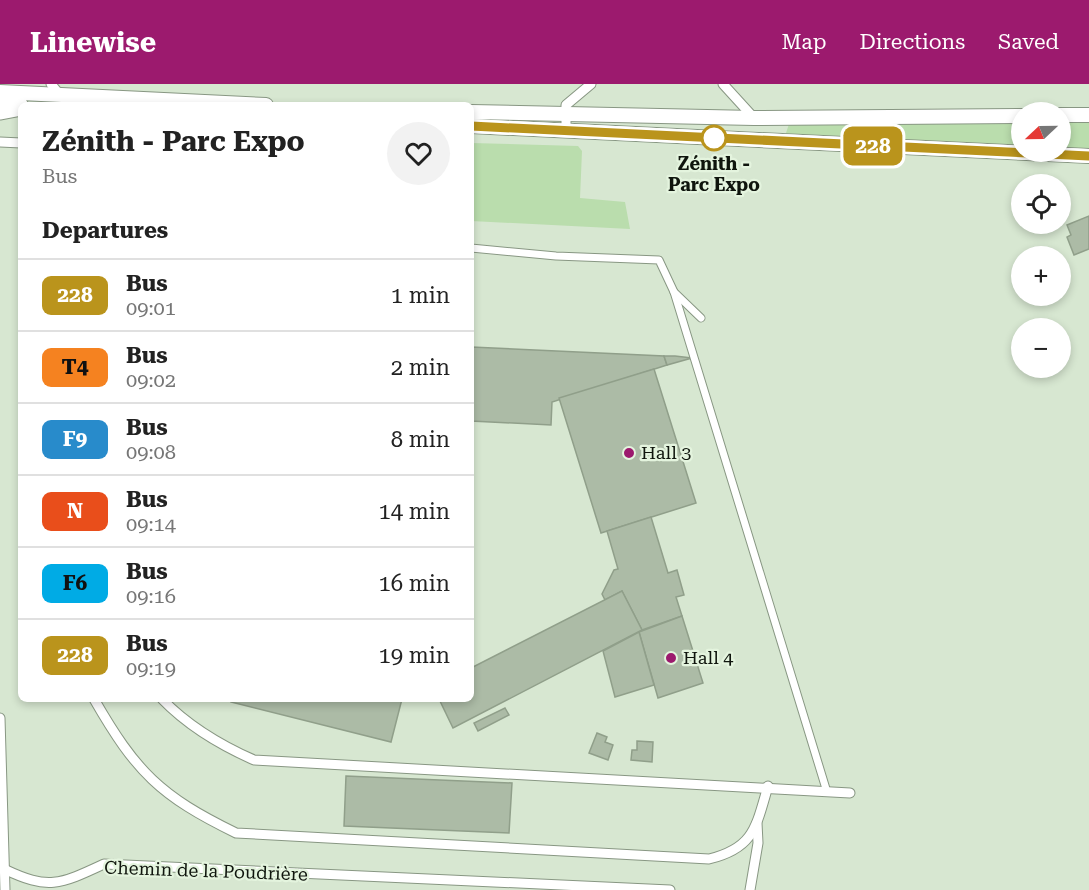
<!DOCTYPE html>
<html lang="en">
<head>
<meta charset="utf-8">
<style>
	:root { --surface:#fff; --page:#f2f2f2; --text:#222; --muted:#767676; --line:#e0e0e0; --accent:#9c1a6e }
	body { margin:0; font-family:"Roboto Serif",serif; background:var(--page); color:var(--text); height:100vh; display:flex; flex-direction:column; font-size:22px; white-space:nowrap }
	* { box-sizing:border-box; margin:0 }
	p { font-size:20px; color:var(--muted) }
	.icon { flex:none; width:33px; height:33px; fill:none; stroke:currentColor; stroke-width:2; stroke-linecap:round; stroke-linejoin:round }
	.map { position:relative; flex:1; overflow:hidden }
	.drawer { position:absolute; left:18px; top:18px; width:456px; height:600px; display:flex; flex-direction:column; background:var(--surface); border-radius:9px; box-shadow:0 3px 9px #0003 }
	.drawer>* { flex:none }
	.badge { padding:0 12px; border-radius:9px; font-size:21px; line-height:39px }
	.needle { width:39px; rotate:248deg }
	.controls { position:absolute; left:1011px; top:18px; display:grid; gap:12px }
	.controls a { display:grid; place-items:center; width:60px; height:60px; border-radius:50%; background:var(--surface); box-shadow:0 3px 9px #0003; font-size:30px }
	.map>.badge { position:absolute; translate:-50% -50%; box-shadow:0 0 0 3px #fff }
	h2 { padding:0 24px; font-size:22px; line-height:54px }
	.round { display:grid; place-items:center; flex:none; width:63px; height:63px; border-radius:32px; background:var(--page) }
	.head { display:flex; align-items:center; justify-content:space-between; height:102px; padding:0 24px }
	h1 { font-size:28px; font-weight:700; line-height:45px }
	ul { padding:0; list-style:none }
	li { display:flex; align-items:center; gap:18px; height:72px; padding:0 24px; border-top:2px solid var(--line) }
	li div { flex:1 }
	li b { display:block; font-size:22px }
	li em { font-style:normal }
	li .badge { min-width:66px; font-weight:700; text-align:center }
	header { display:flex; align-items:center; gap:36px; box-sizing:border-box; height:84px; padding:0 30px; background:var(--accent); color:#fff }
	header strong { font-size:28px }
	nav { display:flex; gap:33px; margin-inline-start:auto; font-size:21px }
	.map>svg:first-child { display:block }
</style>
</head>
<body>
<header>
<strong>Linewise</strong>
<nav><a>Map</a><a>Directions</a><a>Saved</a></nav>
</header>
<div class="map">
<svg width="1089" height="806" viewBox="0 0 1089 806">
	<rect width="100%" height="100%" fill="#d7e7d1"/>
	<g fill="#baddad">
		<path d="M 1089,34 L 1089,67 L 1061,66 L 1060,36 Z"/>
		<path d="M 1021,36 L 1021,64 L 785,52 L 789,40 Z"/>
		<path d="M 471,59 L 578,62 L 582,67 L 580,114 L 625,118 L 630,145 L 471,137 Z"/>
	</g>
	<g fill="#acbba6" stroke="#909f8a" stroke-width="1.5">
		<path d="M 1089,132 L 1089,165 L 1074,171 L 1067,153 L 1071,151 L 1067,141 Z"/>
		<path d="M 471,263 L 664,272 L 667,281 L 552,318 L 551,341 L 471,337 Z"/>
		<path d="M 664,272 L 675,272 L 692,274 L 667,281 Z"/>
		<path d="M 654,285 L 696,419 L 601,449 L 559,314 Z"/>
		<path d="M 651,433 L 668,489 L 677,486 L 684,511 L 676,513 L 682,532 L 642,546 L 622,507 L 605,516 L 602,510 L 614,486 L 618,485 L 607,447 Z"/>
		<path d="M 622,507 L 642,546 L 453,644 L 439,615 L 471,615 L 471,584 Z"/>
		<path d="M 682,532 L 703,599 L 658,614 L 639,548 Z"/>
		<path d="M 639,548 L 654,601 L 615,613 L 603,567 Z"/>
		<path d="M 232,615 L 402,615 L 391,658 L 231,618 Z"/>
		<path d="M 505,624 L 509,631 L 478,647 L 474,639 Z"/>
		<path d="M 597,649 L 607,653 L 605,658 L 613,661 L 608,676 L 589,669 Z"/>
		<path d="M 637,657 L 653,658 L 652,678 L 631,676 L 632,666 L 637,666 Z"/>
		<path d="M 346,692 L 512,699 L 509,749 L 344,742 Z"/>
	</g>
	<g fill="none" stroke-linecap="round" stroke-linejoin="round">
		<defs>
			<g id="pedestrian">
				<path d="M 471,164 L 556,172 L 659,176 L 674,208 L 701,234"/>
				<path d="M 674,208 L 827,708"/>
			</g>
			<g id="minor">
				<path d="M 51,0 L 60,11"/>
				<path d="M 723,0 L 754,34"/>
				<path d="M 0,31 L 21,27"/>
				<path d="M 566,47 L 566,21 L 591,0"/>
				<path d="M 0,58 L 21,59"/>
				<path d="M 94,615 C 136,688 160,712 236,749 L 709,775 C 754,764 756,743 768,702"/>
				<path d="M 162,615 C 189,643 220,661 254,676 L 850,709"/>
				<path d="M 0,634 L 5,806"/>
				<path d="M 4,785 C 48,806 59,801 104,780 L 670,806"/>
				<path d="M 750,806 L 758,759 L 757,739"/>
			</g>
			<g id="secondary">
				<path d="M 0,8 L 266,21"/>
				<path d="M 0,20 L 21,21"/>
				<path d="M 471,28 L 754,34 L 1022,32"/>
				<path d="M 1060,31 L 1089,31"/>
				<path d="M 471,42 L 1089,72"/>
			</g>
		</defs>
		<use href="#pedestrian" stroke="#889783" stroke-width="9"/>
		<use href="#minor" stroke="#889783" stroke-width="11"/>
		<use href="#secondary" stroke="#889783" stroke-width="16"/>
		<use href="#pedestrian" stroke="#fff" stroke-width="7"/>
		<use href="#minor" stroke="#fff" stroke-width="9"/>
		<use href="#secondary" stroke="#fff" stroke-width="14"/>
	</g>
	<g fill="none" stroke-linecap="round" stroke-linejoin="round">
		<defs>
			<path id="line" d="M 471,42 L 1089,72"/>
		</defs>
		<use href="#line" stroke="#fff" stroke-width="14"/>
		<use href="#line" stroke="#ba941c" stroke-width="9"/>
	</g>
	<circle fill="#fff" stroke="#ba941c" stroke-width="3" cx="714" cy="54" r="12"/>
	<g fill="#9c1a6e" stroke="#e4f4de" stroke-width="2">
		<circle cx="629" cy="369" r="6"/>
		<circle cx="671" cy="574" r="6"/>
	</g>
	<g text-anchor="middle" stroke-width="4.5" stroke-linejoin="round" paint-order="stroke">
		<g font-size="18" font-weight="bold" fill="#0f150d" stroke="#e4f4de">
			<text x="714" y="86">Zénith -<tspan x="714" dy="21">Parc Expo</tspan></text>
		</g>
		<g font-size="18" fill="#0f150d" stroke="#e4f4de" text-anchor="start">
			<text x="641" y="375">Hall 3</text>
			<text x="683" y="580">Hall 4</text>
		</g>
		<g font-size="18" fill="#0f150d" stroke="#e4f4de">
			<text transform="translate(206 787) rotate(2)" y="6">Chemin de la Poudrière</text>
		</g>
	</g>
</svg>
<div class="controls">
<a><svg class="needle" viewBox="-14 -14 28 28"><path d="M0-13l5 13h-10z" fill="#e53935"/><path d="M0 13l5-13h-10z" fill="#767676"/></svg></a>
<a><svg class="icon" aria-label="locate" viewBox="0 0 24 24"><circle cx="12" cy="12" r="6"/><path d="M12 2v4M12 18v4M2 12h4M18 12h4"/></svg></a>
<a>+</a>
<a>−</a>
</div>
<b class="badge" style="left:873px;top:62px;background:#ba941c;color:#fff">228</b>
<section class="drawer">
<div class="head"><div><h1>Zénith - Parc Expo</h1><p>Bus</p></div><a class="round"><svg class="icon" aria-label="heart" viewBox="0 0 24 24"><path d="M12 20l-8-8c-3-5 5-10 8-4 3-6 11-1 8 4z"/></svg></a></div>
<h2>Departures</h2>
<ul>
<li><span class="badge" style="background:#ba941c;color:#fff">228</span><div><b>Bus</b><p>09:01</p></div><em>1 min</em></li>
<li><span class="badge" style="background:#f58220;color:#111">T4</span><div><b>Bus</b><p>09:02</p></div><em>2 min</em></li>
<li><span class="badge" style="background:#288bcb;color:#fff">F9</span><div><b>Bus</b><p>09:08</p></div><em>8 min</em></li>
<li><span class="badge" style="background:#e94e1b;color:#fff">N</span><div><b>Bus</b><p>09:14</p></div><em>14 min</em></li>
<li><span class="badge" style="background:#00abe5;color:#111">F6</span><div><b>Bus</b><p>09:16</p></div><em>16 min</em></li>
<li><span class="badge" style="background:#ba941c;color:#fff">228</span><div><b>Bus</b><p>09:19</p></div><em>19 min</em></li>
</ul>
</section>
</div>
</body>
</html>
